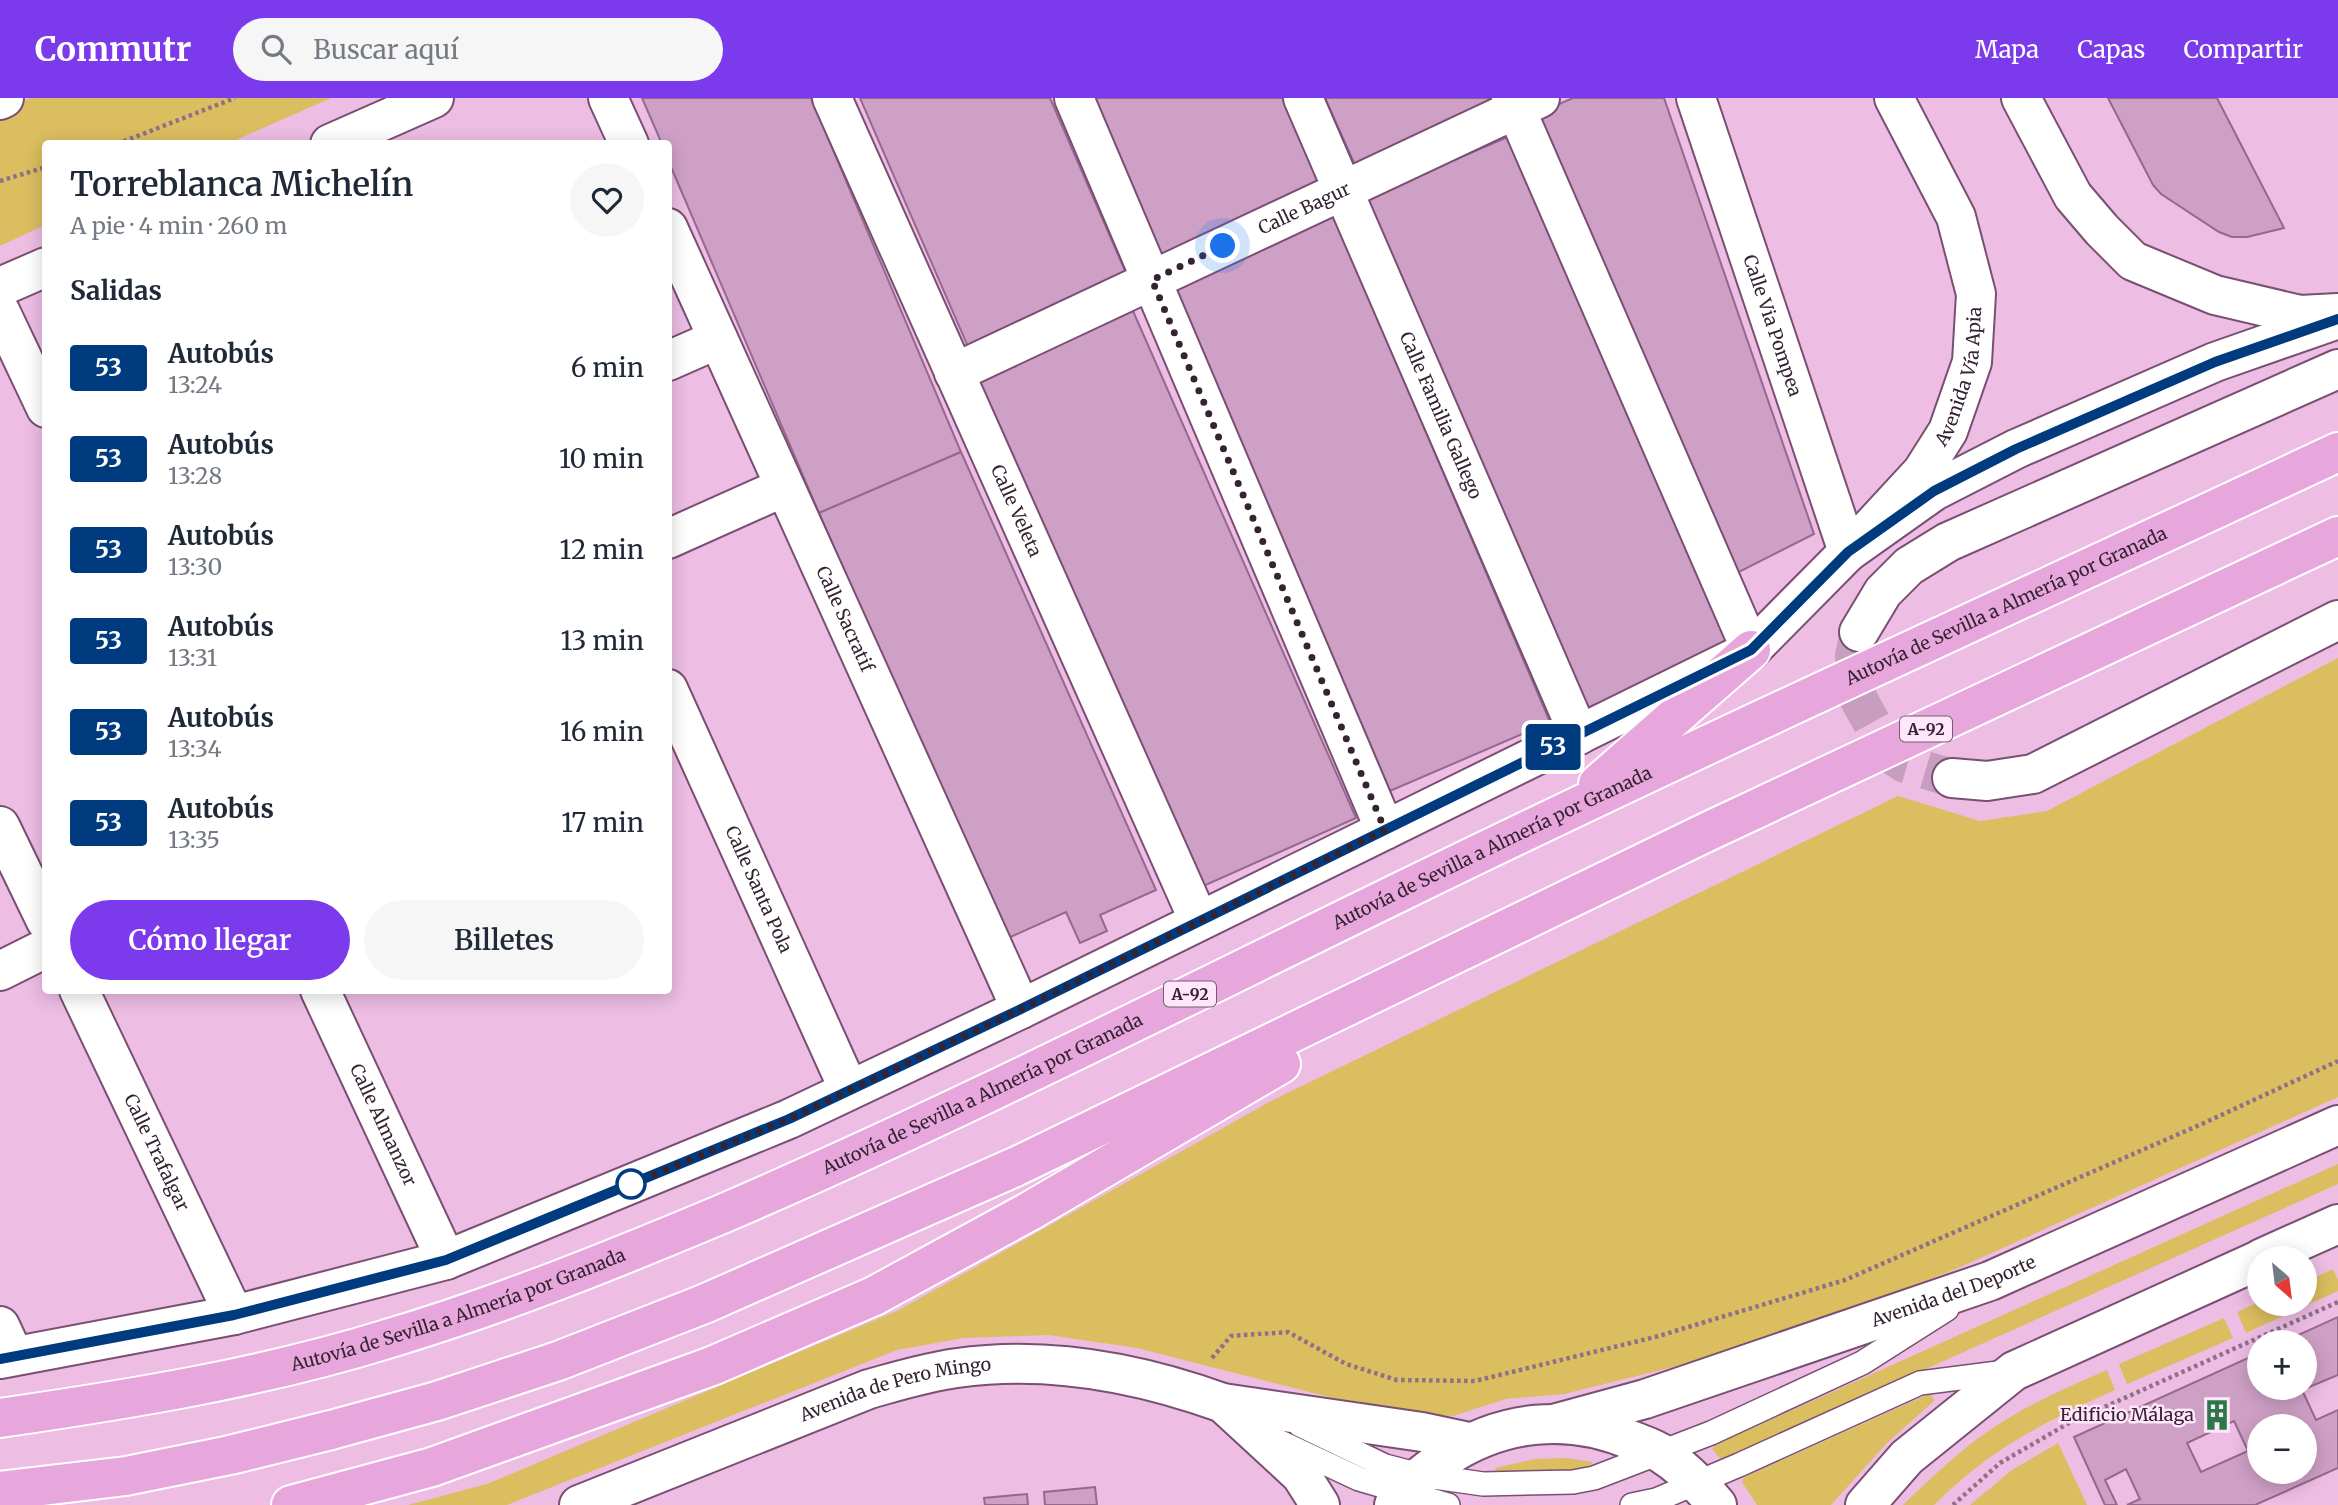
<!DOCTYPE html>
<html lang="es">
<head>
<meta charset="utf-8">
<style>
	:root { --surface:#fff; --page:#f6f6f7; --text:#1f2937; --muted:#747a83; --accent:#7c3aed }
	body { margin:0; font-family:Merriweather,serif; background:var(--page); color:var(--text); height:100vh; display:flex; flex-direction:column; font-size:26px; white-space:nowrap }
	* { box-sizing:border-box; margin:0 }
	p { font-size:23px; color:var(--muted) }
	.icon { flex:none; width:38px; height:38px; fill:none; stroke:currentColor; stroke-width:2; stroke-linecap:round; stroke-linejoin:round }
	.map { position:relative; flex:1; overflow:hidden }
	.sheet { position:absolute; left:42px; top:42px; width:630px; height:854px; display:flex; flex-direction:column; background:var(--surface); border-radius:7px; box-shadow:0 4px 18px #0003 }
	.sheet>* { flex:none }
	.badge { padding:0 14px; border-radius:5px; font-size:24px; line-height:46px }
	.needle { width:46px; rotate:152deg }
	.controls { position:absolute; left:2247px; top:1148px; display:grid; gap:14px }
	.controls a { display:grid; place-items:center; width:70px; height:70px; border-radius:50%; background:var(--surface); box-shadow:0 4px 18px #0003; font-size:35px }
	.you { position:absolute; width:35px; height:35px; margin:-18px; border:5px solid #fff; border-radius:50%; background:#1a73e8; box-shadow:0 0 0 10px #1a73e833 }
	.map>.badge { position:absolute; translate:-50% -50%; box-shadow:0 0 0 4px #fff }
	h2 { padding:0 28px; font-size:26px; line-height:63px }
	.round { display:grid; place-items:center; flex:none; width:74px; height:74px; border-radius:37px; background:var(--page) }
	.headline { display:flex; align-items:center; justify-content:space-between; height:119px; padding:0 28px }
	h1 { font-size:33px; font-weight:600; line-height:52px }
	.button { display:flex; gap:14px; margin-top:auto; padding:14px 28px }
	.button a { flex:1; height:80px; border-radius:42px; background:var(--accent); color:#fff; font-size:28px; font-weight:600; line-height:80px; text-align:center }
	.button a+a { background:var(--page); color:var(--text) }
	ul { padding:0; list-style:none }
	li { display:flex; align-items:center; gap:21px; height:91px; padding:0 28px }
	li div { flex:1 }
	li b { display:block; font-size:26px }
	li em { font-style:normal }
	li .badge { min-width:77px; font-weight:700; text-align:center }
	header { display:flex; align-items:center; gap:42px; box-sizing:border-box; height:98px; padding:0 35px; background:var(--accent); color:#fff }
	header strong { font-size:33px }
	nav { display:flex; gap:38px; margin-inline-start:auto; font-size:24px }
	.search { width:490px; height:63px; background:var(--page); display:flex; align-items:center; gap:18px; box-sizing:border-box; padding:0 24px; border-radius:38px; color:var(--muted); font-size:26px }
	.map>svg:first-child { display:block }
</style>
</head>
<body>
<header>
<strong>Commutr</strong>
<div class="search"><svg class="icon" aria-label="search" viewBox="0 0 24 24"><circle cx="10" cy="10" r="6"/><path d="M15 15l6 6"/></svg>Buscar aquí</div>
<nav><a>Mapa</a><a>Capas</a><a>Compartir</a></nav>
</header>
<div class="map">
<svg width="2338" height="1407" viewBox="0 0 2338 1407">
	<rect width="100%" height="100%" fill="#edbde4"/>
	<g fill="#dbbe60">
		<path d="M 30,0 L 331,0 L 229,45 L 46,46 L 45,127 L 0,148 L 0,15 Z"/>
		<path d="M 2338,560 L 2338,999 L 1956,1171 L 1815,1225 L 1701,1262 L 1564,1296 L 1506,1301 L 1453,1318 L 1396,1316 L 1137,1250 L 1048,1237 L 964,1240 L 897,1252 L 507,1407 L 408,1407 L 487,1386 L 899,1212 L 1273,1002 L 1898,698 L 1980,723 L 2047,713 Z"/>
		<path d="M 2338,1066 L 2338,1086 L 1725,1361 L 1720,1360 L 1712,1351 L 1717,1346 Z"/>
		<path d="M 2333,1171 L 2338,1182 L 2338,1193 L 2246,1235 L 2237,1214 L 2259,1204 L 2259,1206 L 2305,1206 L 2305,1184 Z"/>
		<path d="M 2224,1220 L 2233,1240 L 2127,1286 L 2119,1266 Z"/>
		<path d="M 2107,1272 L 2115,1292 C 2043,1325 1991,1350 1934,1407 L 1903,1407 C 1933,1378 1964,1348 1999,1326 C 2033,1304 2070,1288 2107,1272 Z"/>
		<path d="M 1929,1296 L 1933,1299 L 1934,1303 L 1887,1345 L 1831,1407 L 1757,1407 L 1742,1384 L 1744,1379 Z"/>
		<path d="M 2058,1345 L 2087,1407 L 1970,1407 L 2012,1372 Z"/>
		<path d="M 1566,1360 L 1592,1364 L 1592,1366 C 1568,1378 1523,1375 1496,1373 L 1495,1370 L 1535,1361 Z"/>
	</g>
	<g fill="#cfa0c6" stroke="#94698d" stroke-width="2" fill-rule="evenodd">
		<path d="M 642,0 L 811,0 L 961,354 L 819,415 L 668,62 L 668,46 L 662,46 Z"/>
		<path d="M 860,0 L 1050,0 L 1129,182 L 969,251 Z"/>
		<path d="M 1093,0 L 1285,0 L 1322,91 L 1159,159 Z"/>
		<path d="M 1325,0 L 1495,0 L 1355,67 Z"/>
		<path d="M 1573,0 L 1664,0 L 1814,436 L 1735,476 L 1536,16 Z"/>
		<path d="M 2108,0 L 2217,0 L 2284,130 L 2247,139 L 2232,139 L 2219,134 L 2161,96 L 2153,87 Z"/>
		<path d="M 1510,38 L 1730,549 L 1585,611 L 1365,100 Z"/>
		<path d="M 1333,117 L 1550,624 L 1390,693 L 1176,192 Z"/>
		<path d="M 1133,213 L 1356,720 L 1199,790 L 977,282 Z"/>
		<path d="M 961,354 L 1156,792 L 1100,817 L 1107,833 L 1080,845 L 1066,814 L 1006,841 L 819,415 Z"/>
		<path d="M 2338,1219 L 2338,1277 L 2302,1292 L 2316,1322 L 2338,1312 L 2338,1370 L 2255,1407 L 2127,1407 L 2140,1401 L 2126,1371 L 2105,1382 L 2117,1407 L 2105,1407 L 2074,1339 L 2259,1255 L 2259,1290 L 2305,1290 L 2305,1244 L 2283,1244 ZM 2234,1323 L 2248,1353 L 2201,1374 L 2187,1345 ZM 2259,1328 L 2305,1328 L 2305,1374 L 2259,1374 Z"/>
		<path d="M 1095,1389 L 1097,1407 L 1045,1407 L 1044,1394 Z"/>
		<path d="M 1027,1396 L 1028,1407 L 985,1407 L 984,1400 Z"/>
	</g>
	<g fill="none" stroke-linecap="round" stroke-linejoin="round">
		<path stroke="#c89ec0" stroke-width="38" stroke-dasharray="38 19" stroke-linecap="butt" d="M 1859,534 L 1854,558 L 1858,600 L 1889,656 L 1905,666 L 1952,680"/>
		<defs>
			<g id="lane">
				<path d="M 1300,1327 L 1385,1368 L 1420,1377 L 1483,1386 L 1573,1384 L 1594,1380 L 1711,1335 L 1862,1265 L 1947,1211"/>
				<path d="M 1280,1344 L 1359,1381 L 1448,1407"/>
				<path d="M 1632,1407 L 1656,1402 L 1739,1367 L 1920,1285 L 2006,1274"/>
			</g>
			<g id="street">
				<path d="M 608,0 L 629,46"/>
				<path id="s1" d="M 832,0 L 1199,823"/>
				<path d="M 1074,0 L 1385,732"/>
				<path id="s2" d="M 1303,0 L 1579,637"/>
				<path d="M 1511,0 L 1751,552"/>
				<path id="s3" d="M 1696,0 L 1848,454 L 1934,393 L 2016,351 L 2215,264 L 2338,221"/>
				<path d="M 0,2 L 4,0"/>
				<path d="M 330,46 L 434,0"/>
				<path id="s4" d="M 668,130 L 1021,911"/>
				<path d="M 0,189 L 46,169"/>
				<path d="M 0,213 L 46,310"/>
				<path d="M 668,263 L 718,241"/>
				<path id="s5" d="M 954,275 L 1540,0"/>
				<path d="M 668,441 L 784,389"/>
				<path d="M 1859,534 L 1883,494 L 1909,468 L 1948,444 L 2338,271"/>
				<path id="s6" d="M 668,591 L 849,992"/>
				<path d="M 1952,680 L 1987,683 L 2033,676 L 2338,522"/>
				<path d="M 0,728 L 46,823"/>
				<path d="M 0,873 L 46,850"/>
				<path id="s7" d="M 79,892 L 234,1217"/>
				<path id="s8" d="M 320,892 L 446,1162"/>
			</g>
			<g id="secondary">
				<path d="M 2021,0 L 2073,98 L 2102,132 L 2133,163 L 2215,197 L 2300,217 L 2338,215"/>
				<path d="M 2262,1160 L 2338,1126"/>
				<path d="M 0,1228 L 14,1258"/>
				<path id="s9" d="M 0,1261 L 234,1217 L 446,1162 L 789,1021 L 1021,911 L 1751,552 L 1848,454 L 1922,374 L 1948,333 L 1972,264 L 1976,196 L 1956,119 L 1894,0"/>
				<path d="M 1223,1305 L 1301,1377 L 1320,1407"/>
				<path id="s10" d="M 1557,1325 L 1645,1301 L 1990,1183 L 2338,1027"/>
				<path id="s11" d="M 579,1407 L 869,1291 C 898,1283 927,1274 957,1270 C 1048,1257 1137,1274 1223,1305 L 1422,1334 L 1469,1344"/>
				<path d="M 1394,1407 C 1408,1387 1424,1374 1445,1360 C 1502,1322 1569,1315 1633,1343 C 1643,1347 1654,1350 1662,1356 C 1684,1370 1701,1388 1717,1407"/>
				<path d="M 1865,1407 L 1907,1359 L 2014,1273 L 2259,1162"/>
			</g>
			<g id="highway">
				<path d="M 1598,686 L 1751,552"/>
				<path id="s12" d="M 0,1320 C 131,1301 261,1280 387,1241 C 501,1207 612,1162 722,1116 C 952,1017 1176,903 1402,793 C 1711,642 2026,500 2338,354"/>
				<path d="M 0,1393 L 126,1378 L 230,1357 L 331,1332 L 437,1303 L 558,1263 L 704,1206 L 1015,1069 L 1709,733 L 2338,438"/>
				<path d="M 291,1407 L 432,1369 L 712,1268 L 874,1198 L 1030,1113 L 1281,966"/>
			</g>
		</defs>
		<use href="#lane" stroke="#794f72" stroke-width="26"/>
		<use href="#street" stroke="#794f72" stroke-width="42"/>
		<use href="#secondary" stroke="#794f72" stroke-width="42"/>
		<use href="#highway" stroke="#fff" stroke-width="42"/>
		<g stroke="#8f6f89" stroke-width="4.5" stroke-dasharray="3.5 3.5" stroke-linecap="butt">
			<path d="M 117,46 L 235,0"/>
			<path d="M 0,83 L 46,69"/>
			<path d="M 1212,1260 L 1231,1238 L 1288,1234 L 1346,1266 L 1397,1282 L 1475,1283 L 1655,1239 L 1845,1182 L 2204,1025 L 2338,963"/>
			<path d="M 1953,1407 L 2000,1365 L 2069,1325 L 2338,1204"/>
		</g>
		<use href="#lane" stroke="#fff" stroke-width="23"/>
		<use href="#street" stroke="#fff" stroke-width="38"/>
		<use href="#secondary" stroke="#fff" stroke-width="38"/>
		<use href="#highway" stroke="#e7a7dc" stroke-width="38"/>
	</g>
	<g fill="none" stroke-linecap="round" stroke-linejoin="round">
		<defs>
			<path id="line" d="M 0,1261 L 234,1217 L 446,1162 L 789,1021 L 1021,911 L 1751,552 L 1848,454 L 1934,393 L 2016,351 L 2215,264 L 2338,221"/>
		</defs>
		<use href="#line" stroke="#fff" stroke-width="16"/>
		<use href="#line" stroke="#003b80" stroke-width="10"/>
		<path stroke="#352332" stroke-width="7" stroke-dasharray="0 12.6" d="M 631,1086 L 789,1021 L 1021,911 L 1385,732 L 1152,182 L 1223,148"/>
	</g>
	<defs>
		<symbol id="building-bare" viewBox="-9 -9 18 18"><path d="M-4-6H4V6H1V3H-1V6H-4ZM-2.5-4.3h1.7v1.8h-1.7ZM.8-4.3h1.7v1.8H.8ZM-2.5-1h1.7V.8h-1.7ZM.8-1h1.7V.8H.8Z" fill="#2a7847" stroke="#ffe6fa" stroke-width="2.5" paint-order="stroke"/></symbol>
	</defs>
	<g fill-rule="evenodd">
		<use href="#building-bare" x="2195" y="1295" width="44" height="44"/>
	</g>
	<circle fill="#fff" stroke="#003b80" stroke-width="3.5" cx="631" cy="1086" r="14"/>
	<g text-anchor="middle" stroke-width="5" stroke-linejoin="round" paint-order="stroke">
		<g fill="#ffe6fa" stroke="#725e6e" stroke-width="2">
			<rect x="1900" y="618.5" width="52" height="25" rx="5"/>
			<rect x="1164" y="883.5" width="52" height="25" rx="5"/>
		</g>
		<g font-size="16" font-weight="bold" fill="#352332">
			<text x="1926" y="637">A-92</text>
			<text x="1190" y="902">A-92</text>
		</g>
		<g font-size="18" fill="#352332" stroke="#ffe6fa">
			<text dy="6" stroke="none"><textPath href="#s5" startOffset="387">Calle Bagur</textPath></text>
			<text dy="6" stroke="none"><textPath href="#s3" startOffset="240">Calle Via Pompea</textPath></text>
			<text dy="6" stroke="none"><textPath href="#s9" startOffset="2250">Avenida Vía Apia</textPath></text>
			<text dy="6" stroke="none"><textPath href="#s2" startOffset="346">Calle Familia Gallego</textPath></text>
			<text dy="6" stroke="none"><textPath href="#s1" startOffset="452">Calle Veleta</textPath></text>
			<text dy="6" stroke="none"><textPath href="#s12" startOffset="2174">Autovía de Sevilla a Almería por Granada</textPath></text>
			<text dy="6" stroke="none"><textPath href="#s4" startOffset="429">Calle Sacratif</textPath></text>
			<text dy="6" stroke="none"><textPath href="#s12" startOffset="1606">Autovía de Sevilla a Almería por Granada</textPath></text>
			<text dy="6" stroke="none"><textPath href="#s6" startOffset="220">Calle Santa Pola</textPath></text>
			<text dy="6" stroke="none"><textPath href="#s12" startOffset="1040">Autovía de Sevilla a Almería por Granada</textPath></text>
			<text dy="6" stroke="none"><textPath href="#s8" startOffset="149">Calle Almanzor</textPath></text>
			<text dy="6" stroke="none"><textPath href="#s7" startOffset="180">Calle Trafalgar</textPath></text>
			<text dy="6" stroke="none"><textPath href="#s10" startOffset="418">Avenida del Deporte</textPath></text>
			<text dy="6" stroke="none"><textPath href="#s12" startOffset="472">Autovía de Sevilla a Almería por Granada</textPath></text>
			<text dy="6" stroke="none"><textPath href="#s11" startOffset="338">Avenida de Pero Mingo</textPath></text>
		</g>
		<g font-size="18" fill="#352332" stroke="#ffe6fa" text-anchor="end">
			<text x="2194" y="1323">Edificio Málaga</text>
		</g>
	</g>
</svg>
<div class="controls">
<a><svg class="needle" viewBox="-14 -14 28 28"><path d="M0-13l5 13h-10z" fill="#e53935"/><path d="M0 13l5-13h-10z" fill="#747a83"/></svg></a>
<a>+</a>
<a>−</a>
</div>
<div class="you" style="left:1223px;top:148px"></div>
<b class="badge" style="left:1553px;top:649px;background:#003b80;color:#fff">53</b>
<section class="sheet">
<div class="headline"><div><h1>Torreblanca Michelín</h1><p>A pie · 4 min · 260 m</p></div><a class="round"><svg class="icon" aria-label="heart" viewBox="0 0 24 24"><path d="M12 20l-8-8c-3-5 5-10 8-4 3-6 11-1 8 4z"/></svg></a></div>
<h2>Salidas</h2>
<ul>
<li><span class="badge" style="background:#003b80;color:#fff">53</span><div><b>Autobús</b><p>13:24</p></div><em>6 min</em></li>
<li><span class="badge" style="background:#003b80;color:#fff">53</span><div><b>Autobús</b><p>13:28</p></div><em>10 min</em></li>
<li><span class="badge" style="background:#003b80;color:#fff">53</span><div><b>Autobús</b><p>13:30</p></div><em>12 min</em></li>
<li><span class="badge" style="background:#003b80;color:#fff">53</span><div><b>Autobús</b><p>13:31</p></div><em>13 min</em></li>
<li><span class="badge" style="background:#003b80;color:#fff">53</span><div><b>Autobús</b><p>13:34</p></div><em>16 min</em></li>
<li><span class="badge" style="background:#003b80;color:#fff">53</span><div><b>Autobús</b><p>13:35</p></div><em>17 min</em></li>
</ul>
<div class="button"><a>Cómo llegar</a><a>Billetes</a></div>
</section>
</div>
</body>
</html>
